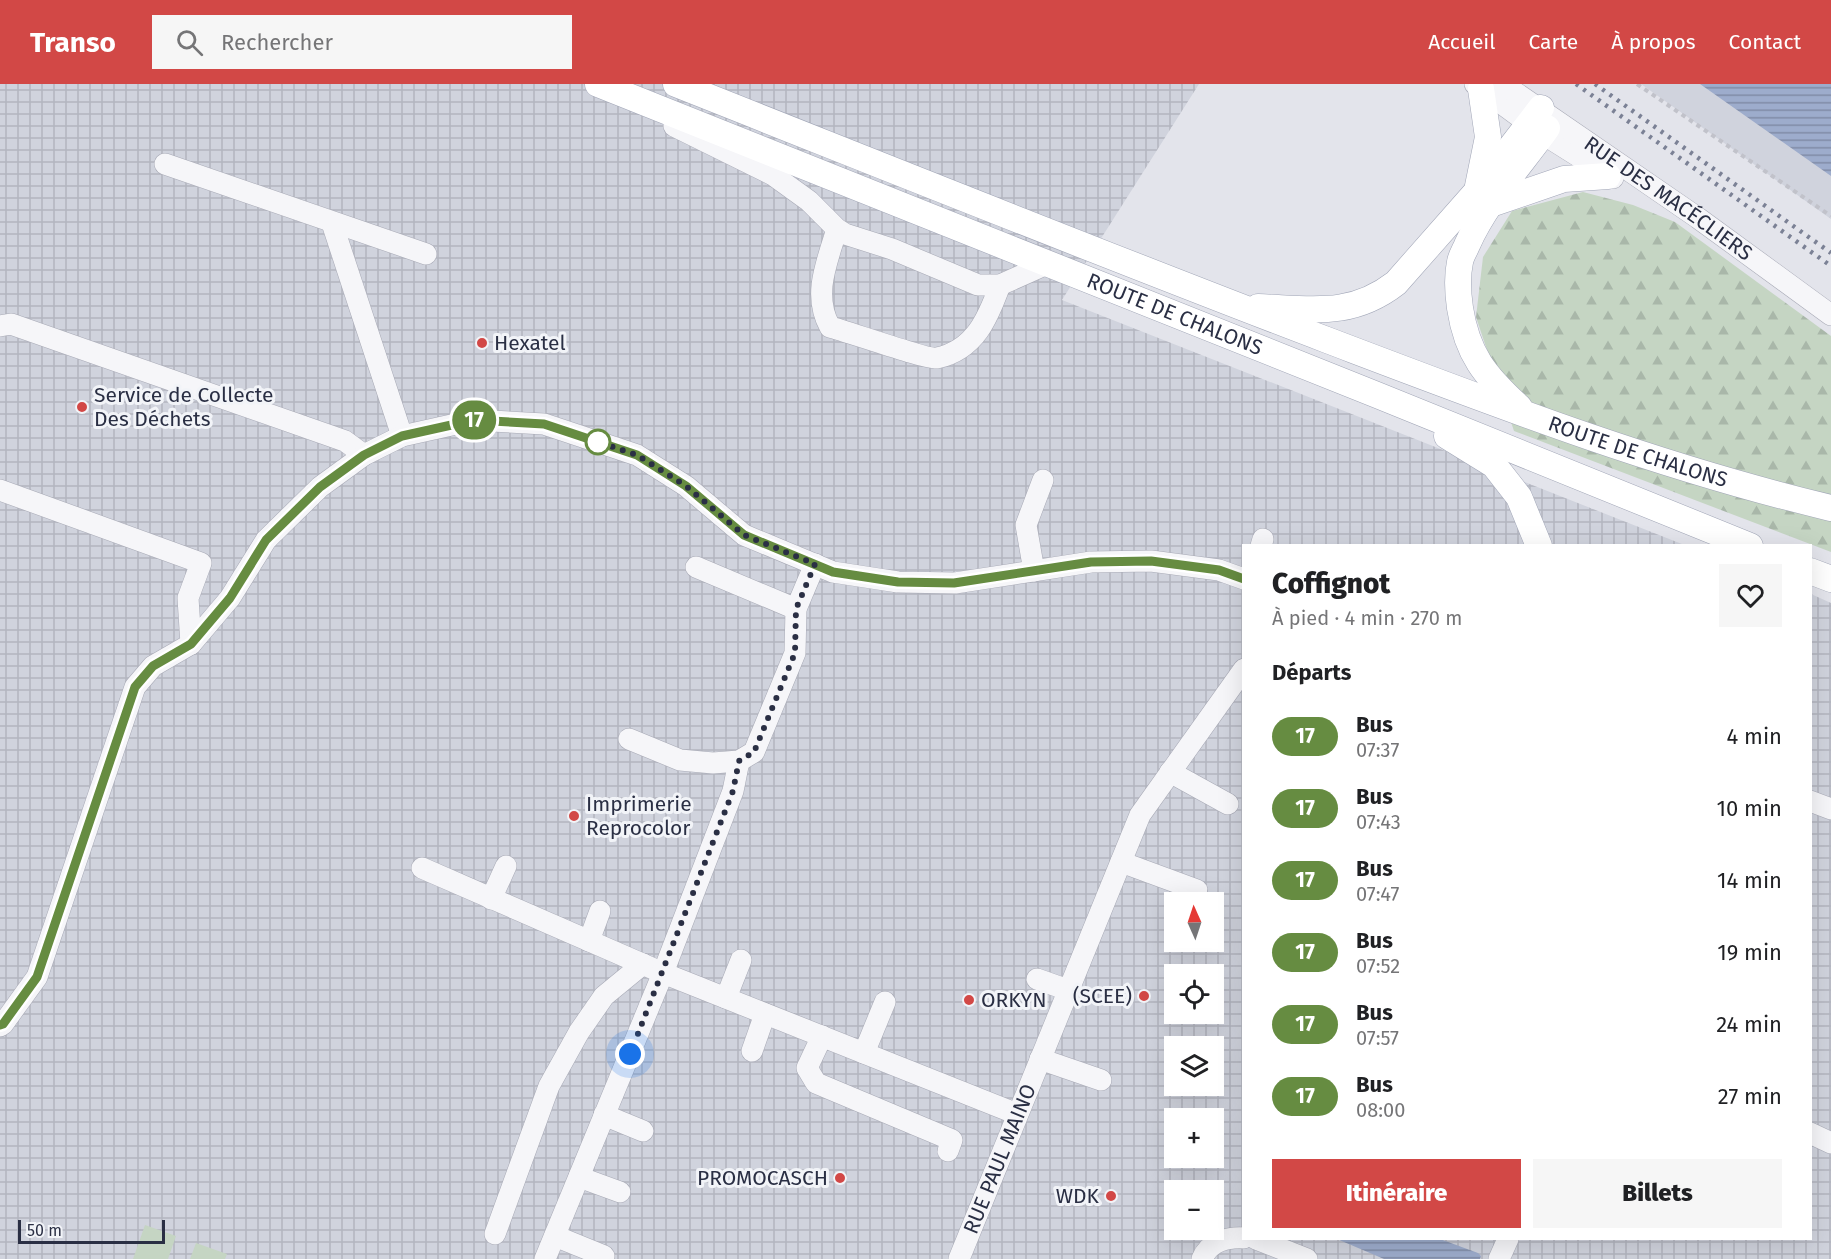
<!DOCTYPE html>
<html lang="fr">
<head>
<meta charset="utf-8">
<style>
	:root { --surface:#fff; --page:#f6f6f6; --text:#202124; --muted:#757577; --accent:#d24846 }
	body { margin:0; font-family:"Fira Sans",sans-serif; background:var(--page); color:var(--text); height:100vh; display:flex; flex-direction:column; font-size:22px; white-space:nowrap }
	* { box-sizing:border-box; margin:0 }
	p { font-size:20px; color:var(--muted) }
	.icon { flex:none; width:33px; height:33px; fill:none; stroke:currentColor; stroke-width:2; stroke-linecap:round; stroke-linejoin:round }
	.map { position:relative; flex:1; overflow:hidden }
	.sheet { position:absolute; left:1242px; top:460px; width:570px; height:696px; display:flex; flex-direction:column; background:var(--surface); border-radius:0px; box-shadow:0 6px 24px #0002 }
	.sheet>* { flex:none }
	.badge { padding:0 12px; border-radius:20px; font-size:21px; line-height:39px }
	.needle { width:39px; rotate:357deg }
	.controls { position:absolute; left:1164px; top:808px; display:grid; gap:12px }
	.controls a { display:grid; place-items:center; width:60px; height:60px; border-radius:0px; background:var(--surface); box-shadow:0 6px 24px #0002; font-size:30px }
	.scale { position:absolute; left:18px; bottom:15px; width:147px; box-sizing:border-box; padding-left:6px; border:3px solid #2a2f44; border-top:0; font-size:16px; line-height:21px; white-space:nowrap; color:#2a2f44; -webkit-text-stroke:4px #f2f4f8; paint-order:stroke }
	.you { position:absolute; width:30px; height:30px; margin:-15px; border:4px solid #fff; border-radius:50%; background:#1a73e8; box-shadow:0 0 0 9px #1a73e833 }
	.map>.badge { position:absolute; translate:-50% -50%; box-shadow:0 0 0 3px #fff }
	h2 { padding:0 30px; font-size:22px; line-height:54px }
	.round { display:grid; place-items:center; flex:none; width:63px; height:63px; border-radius:0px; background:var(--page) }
	.overview { display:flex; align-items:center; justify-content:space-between; height:102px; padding:0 30px }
	h1 { font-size:28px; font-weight:800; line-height:45px }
	.cta { display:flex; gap:12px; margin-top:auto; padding:12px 30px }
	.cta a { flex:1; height:69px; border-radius:0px; background:var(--accent); color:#fff; font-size:24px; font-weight:800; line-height:69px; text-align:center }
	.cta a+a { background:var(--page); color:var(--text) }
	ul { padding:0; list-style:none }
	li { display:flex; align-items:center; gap:18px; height:72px; padding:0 30px }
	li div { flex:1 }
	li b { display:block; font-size:22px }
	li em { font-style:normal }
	li .badge { min-width:66px; font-weight:700; text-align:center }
	header { display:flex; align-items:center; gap:36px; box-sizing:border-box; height:84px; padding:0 30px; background:var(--accent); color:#fff }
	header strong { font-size:28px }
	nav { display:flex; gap:33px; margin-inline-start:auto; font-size:21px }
	.search { width:420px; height:54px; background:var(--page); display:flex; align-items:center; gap:15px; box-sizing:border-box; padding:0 21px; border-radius:0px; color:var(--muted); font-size:22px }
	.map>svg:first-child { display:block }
</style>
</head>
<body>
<header>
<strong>Transo</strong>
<div class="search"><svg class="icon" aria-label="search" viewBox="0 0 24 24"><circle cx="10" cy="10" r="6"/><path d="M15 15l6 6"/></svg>Rechercher</div>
<nav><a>Accueil</a><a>Carte</a><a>À propos</a><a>Contact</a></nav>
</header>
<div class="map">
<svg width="1831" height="1175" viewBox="0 0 1831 1175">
	<defs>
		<pattern id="industrial-grid" width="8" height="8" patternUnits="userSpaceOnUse" patternTransform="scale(1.5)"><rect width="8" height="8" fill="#d0d3dd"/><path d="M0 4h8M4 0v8" fill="none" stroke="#b3b5bf"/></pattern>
		<pattern id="forest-firs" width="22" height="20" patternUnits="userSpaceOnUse" patternTransform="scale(1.5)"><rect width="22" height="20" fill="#c5d5c3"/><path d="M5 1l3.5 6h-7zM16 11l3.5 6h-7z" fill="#a9b7a9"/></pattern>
		<pattern id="water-rules" width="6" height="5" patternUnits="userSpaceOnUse" patternTransform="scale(1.5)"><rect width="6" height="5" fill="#9daccc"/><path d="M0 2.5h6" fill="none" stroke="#808ca7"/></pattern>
	</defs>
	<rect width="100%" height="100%" fill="#e3e4eb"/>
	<path fill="#d0d3dd" d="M 1641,0 L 1831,0 L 1831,135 Z"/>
	<path fill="url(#industrial-grid)" fill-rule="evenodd" d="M 0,0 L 1199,0 L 1062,216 L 1687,462 L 1244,462 L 1244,1155 L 1810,1155 L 1811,510 L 1831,519 L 1831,1175 L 0,1175 ZM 1174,819 L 1214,819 L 1214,858 L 1174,858 ZM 1174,891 L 1214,891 L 1214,930 L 1174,930 ZM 1174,963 L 1214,963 L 1214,1002 L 1174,1002 ZM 1174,1035 L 1214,1035 L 1214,1074 L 1174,1074 ZM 1174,1107 L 1214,1107 L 1214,1146 L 1174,1146 Z"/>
	<path fill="url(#forest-firs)" d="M 1583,108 L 1633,121 L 1675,138 L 1831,252 L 1831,468 L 1514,347 L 1476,233 L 1483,173 L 1512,127 Z"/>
	<g fill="#c5d5c3">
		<path d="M 145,1141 L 176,1152 L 168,1175 L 133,1175 Z"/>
		<path d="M 196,1159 L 227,1170 L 225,1175 L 190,1175 Z"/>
	</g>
	<g fill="url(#water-rules)">
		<path d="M 1700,0 L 1831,0 L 1831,92 Z"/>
		<path d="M 1337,1155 L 1440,1155 L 1478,1169 L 1481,1172 L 1480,1175 L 1384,1175 Z"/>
	</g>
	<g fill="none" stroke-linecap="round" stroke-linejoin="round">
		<defs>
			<g id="minor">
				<path d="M 1475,0 L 1543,50 L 1613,94"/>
				<path id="s1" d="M 1503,0 L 1698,134 L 1831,231"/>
				<path d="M 674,42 L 773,91 L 809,117 L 837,145 L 845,150 L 892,165 L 978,201 L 1000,201 L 1047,180"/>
				<path d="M 165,80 L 426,170"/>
				<path d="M 332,139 L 402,352"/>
				<path d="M 837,145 C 827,178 812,211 830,243 C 846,247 928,276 937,274 C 975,266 988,234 1000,201"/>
				<path d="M 0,242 L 11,240 L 345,357 L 364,371"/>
				<path d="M 0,406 L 201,479 L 188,514 L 191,560"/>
				<path d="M 1261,462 L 1263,455"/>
				<path d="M 696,483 L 796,525"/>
				<path d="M 1034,487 L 1026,441 L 1043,396"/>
				<path d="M 629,655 L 680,676 L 713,679 L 739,677 L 754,668 L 795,569 L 796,525 L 815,480"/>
				<path d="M 1170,688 L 1228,720"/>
				<path d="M 1810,717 L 1831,725"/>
				<path d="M 1121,778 L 1197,806"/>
				<path d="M 422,784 L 663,889 L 1017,1030"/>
				<path d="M 491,815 L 506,782"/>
				<path d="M 589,857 L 600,827"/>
				<path d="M 1037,895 L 1068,906"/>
				<path d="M 726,914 L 741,876"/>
				<path d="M 0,942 L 3,940 L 37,893 L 135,603 L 153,582 L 191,560 L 230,514 L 266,456 L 320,403 L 364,371 L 402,352 L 474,336 L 544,340 L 637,371 L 686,402 L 744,451 L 833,488 L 898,498 L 955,499 L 1091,478 L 1151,477 L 1219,486 L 1244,495"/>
				<path d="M 822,952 L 807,984 L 816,999 L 952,1056 L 948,1067"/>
				<path d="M 752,967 L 765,930"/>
				<path d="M 864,969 L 885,918"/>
				<path d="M 1040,975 L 1101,996"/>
				<path d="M 604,1031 L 643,1047"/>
				<path d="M 1810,1049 L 1831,1059"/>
				<path d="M 579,1093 L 620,1108"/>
				<path d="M 495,1150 L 549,1002 L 579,948 L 604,912 L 643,880"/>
				<path d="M 555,1152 L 604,1172"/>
				<path d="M 1256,1155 L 1307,1175"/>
				<path d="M 545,1175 L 663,889 L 733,707 L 739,677"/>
				<path id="s2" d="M 959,1175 L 1140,731 L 1244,585"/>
				<path d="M 1202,1175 C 1209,1158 1227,1153 1244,1154"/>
				<path d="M 1499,1175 L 1508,1155"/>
			</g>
			<g id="major">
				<path id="s3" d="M 598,0 L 1377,311 L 1750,462"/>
				<path id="s4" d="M 676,0 C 893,86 1109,173 1327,256 C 1493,319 1658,383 1831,424"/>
				<path d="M 1478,102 L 1488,53 L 1481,5"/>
				<path d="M 1491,120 L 1564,95 L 1608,92"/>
				<path d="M 1258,223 C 1311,225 1351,234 1396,199 L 1478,106 L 1541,24"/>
				<path d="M 1519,323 C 1485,292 1467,270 1460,224 C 1458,210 1457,192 1460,178 C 1461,172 1465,166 1467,161 C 1486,118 1520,82 1547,44"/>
				<path d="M 1447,352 L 1494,381 L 1519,413 L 1539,462"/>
				<path d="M 1810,487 L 1831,495"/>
			</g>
		</defs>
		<use href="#minor" stroke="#a8aab6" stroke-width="22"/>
		<use href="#major" stroke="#a1a6b7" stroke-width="27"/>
		<path stroke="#c1c2ca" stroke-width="4" stroke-dasharray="4.5 4.5" stroke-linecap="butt" d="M 1637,0 L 1831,132"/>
		<use href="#minor" stroke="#f6f6f9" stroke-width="21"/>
		<use href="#major" stroke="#fff" stroke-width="26"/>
		<g stroke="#7b8195" stroke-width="4.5" stroke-dasharray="3 6" stroke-linecap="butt">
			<path d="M 1576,0 L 1831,182"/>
			<path d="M 1595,0 L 1831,169"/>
		</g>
	</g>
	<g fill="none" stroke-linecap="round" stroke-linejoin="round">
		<defs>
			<path id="line" d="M 0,941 L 3,940 L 37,893 L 135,603 L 153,582 L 191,560 L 230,514 L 266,456 L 320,403 L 364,371 L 402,352 L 474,336 L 544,340 L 637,371 L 686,402 L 744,451 L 833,488 L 898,498 L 954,499 L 1091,478 L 1151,477 L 1219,486 L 1244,495"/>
		</defs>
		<use href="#line" stroke="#fff" stroke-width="14"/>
		<use href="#line" stroke="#668c41" stroke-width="9"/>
		<path stroke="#2a2f44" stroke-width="6" stroke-dasharray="0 10.8" d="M 598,358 L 595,357 L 637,371 L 686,402 L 744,451 L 815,480 L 796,525 L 795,569 L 754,668 L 739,677 L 733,707 L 630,970"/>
	</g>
	<g fill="#d24846" stroke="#f2f4f8" stroke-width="2">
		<circle cx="482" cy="259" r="6"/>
		<circle cx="82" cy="323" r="6"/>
		<circle cx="574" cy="732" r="6"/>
		<circle cx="1144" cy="912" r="6"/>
		<circle cx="969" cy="916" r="6"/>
		<circle cx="840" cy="1094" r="6"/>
		<circle cx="1111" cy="1112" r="6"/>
	</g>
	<circle fill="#fff" stroke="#668c41" stroke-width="3" cx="598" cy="358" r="12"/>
	<g text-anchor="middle" stroke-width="6" stroke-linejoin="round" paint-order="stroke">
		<g font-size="21" fill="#2a2f44" stroke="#f2f4f8">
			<text dy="7" stroke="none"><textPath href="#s1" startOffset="201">RUE DES MACÉCLIERS</textPath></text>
			<text dy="7" stroke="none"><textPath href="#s3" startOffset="621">ROUTE DE CHALONS</textPath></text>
			<text dy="7" stroke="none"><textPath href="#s4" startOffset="1030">ROUTE DE CHALONS</textPath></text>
			<text dy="7" stroke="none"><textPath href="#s2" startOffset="108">RUE PAUL MAINO</textPath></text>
		</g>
		<g font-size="21" fill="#2a2f44" stroke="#f2f4f8" text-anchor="start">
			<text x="494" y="266">Hexatel</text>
			<text x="94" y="318">Service de Collecte<tspan x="94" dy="24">Des Déchets</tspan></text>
			<text x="586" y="727">Imprimerie<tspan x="586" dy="24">Reprocolor</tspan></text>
			<text x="1132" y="919" text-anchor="end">(SCEE)</text>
			<text x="981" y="923">ORKYN</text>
			<text x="828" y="1101" text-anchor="end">PROMOCASCH</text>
			<text x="1099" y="1119" text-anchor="end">WDK</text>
		</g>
	</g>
</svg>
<div class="controls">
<a><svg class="needle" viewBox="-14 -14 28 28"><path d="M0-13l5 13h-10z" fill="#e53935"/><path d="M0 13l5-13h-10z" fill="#757577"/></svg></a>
<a><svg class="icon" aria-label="locate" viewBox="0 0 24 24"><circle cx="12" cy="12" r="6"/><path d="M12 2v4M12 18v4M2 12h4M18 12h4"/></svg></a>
<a><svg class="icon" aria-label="layers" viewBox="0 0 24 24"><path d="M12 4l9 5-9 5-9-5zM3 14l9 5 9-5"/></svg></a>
<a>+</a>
<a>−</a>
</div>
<div class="scale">50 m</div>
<div class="you" style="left:630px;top:970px"></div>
<b class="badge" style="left:474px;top:336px;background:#668c41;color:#fff">17</b>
<section class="sheet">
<div class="overview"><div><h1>Coffignot</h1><p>À pied · 4 min · 270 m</p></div><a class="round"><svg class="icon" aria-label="heart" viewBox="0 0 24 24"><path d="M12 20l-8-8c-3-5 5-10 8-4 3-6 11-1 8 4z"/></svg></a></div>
<h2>Départs</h2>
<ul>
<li><span class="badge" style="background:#668c41;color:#fff">17</span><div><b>Bus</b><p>07:37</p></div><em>4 min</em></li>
<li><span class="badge" style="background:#668c41;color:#fff">17</span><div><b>Bus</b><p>07:43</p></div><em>10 min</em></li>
<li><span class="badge" style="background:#668c41;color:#fff">17</span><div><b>Bus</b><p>07:47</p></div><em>14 min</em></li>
<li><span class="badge" style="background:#668c41;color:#fff">17</span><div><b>Bus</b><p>07:52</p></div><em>19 min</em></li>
<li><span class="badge" style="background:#668c41;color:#fff">17</span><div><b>Bus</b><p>07:57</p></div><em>24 min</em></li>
<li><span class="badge" style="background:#668c41;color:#fff">17</span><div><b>Bus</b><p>08:00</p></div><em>27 min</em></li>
</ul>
<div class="cta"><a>Itinéraire</a><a>Billets</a></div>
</section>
</div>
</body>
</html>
